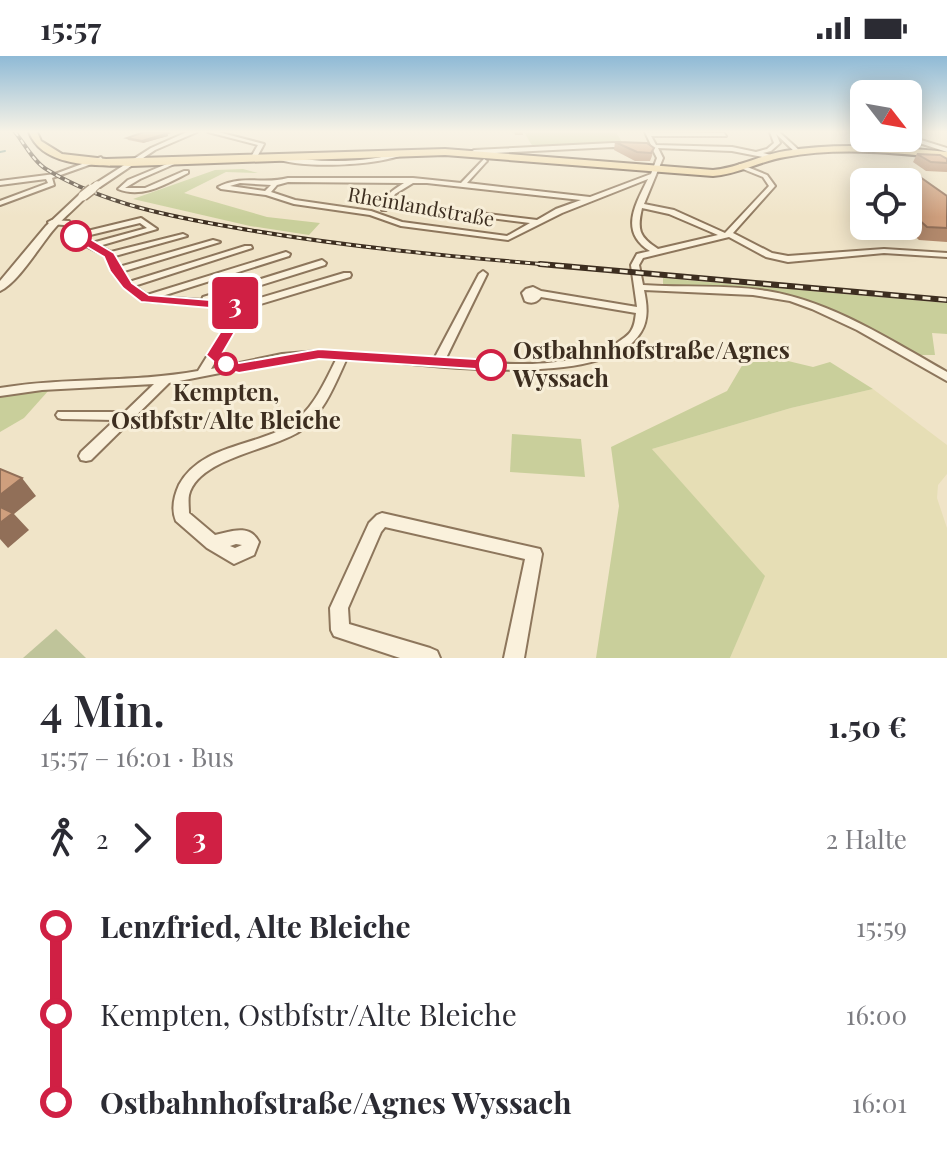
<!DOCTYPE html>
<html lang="de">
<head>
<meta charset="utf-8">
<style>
	:root { --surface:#fff; --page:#f7f7f7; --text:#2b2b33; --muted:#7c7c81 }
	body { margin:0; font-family:"Playfair Display",serif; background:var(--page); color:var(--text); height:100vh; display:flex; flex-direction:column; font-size:30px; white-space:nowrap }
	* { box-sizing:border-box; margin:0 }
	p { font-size:26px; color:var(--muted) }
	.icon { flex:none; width:44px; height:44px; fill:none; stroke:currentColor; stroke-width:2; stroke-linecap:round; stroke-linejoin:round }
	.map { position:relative; height:602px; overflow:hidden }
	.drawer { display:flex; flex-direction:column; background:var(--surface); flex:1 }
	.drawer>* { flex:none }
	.badge { padding:0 16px; border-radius:6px; font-size:28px; line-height:52px }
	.needle { width:52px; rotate:121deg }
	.fabs { position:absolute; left:850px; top:24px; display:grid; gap:16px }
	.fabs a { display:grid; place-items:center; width:72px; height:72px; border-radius:12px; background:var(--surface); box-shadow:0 4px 20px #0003; font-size:40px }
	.map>.badge { position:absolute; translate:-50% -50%; box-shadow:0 0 0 4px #fff }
	.legs { display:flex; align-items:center; gap:12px; height:88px; padding:0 40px; font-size:26px }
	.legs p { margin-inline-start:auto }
	.overview { display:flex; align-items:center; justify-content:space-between; height:136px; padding:0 40px }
	h1 { font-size:44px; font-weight:600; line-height:60px }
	ul { padding:0 40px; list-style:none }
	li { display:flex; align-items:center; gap:28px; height:88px; font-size:30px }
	li i { display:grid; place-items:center; width:12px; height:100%; margin:0 10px; background:currentColor }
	li i::after { content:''; width:20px; height:20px; margin:-10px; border:6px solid; border-radius:50%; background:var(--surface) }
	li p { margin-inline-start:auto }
	li:first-child i { background:linear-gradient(#0000 50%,currentColor 0) }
	li:last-child i { background:linear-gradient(currentColor 50%,#0000 0) }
	.status { display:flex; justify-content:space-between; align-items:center; height:56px; padding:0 40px; background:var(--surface); direction:ltr }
	.status svg { height:22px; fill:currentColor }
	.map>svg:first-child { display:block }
</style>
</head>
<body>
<div class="status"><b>15:57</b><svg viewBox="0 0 49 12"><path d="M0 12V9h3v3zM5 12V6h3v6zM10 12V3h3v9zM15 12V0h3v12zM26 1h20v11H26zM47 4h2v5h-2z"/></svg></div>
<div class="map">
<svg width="947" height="602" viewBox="0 0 947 602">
	<rect width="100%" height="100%" fill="#f0e4c8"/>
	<path fill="#e6deb5" d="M 873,333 L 947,389 L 947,418 L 938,429 L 937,442 L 947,472 L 947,602 L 730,602 L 764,520 L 652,393 L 791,352 Z"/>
	<g fill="#c9cf9b">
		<path d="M 524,76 L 616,76 L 623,88 L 533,91 Z"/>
		<path d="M 243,113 L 258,117 L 226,116 L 184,137 L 267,161 L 320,167 L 309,179 L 250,170 L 133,143 L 215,114 Z"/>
		<path d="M 663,222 L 947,247 L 947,278 L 932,277 L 935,299 L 916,299 L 808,246 L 774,236 L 663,229 Z"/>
		<path d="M 750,296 L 813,311 L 830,306 L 873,333 L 791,352 L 652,393 L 765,520 L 730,602 L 596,602 L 619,450 L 611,391 L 727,335 Z"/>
		<path d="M 49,334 L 24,362 L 0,376 L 0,337 Z"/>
		<path d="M 512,378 L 581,383 L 585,421 L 510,416 Z"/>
	</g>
	<path fill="#bfc49a" d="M 56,573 L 86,602 L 23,602 Z"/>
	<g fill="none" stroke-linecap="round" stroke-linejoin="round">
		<path stroke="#6f938a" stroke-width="2" d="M 0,96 L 5,95"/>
		<defs>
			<g id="minor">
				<path d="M 208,76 L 218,76 L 264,88 L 257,101 L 254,103 L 251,101 L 258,89 Z"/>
				<path d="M 645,76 L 724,77 L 726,80 L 651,80 L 656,89 L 732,91 L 756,96 L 767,93 L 774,87 L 770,76 L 779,76 L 801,96 L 796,97 L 776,78 L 780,87 L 771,95 L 763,97 L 775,100 L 773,103 L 732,95 L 658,92 L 663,102 L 644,148 L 674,154 L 725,177 L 769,130 L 763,121 L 738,111 L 737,110 L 740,108 L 767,119 L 775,130 L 733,177 L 772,197 L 788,200 L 884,193 L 947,197 L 947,201 L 884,197 L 788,206 L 766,201 L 729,181 L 643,202 L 639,209 L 643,229 C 684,232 726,228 767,235 C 833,246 890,284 947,316 L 947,325 L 857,274 L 812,253 L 790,245 L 753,239 L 644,234 C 647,248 649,263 641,276 C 604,338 410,306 347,302 C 335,328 324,358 300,375 C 272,394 198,402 189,439 C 188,444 189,452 189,457 L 215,479 C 232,475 250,468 259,486 L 254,499 L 234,508 L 207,492 L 176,465 C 171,453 174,440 179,429 C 201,388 256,391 291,368 C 314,353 325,325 337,302 L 319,301 L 282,305 L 169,327 L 91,404 L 86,405 L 81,404 L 79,400 L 81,396 L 115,364 L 62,363 L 58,362 L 56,359 L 58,356 L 125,356 L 154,328 L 42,334 L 0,340 L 0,332 C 66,321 133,327 198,315 L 237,252 L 143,245 L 124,231 L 112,215 L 106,200 L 78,186 L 64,169 L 49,168 L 48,166 L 52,164 L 69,165 L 79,177 L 141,162 L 157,173 L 99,190 L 111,196 L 183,178 L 187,180 L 115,200 L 119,211 L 213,184 L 220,186 L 121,216 L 129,226 L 245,190 L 251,190 L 252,192 L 134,230 L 147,239 L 286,196 L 290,198 L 289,200 L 159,241 L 202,244 L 203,241 L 322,204 L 326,207 L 325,209 L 210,245 L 243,247 L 344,217 L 350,217 L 351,219 L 350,221 L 247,252 L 211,313 L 282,298 L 319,295 L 434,303 L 479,218 L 483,215 L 487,218 L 445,304 C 501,308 567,316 617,287 C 622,283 628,280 631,275 C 635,269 635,263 636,257 L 541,241 C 537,247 531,248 525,245 L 522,237 L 526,233 L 533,231 L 541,235 L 637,251 L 631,209 L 637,198 L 650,195 C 619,176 635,149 648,123 L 562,157 L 508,184 L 401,170 L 370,159 L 294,148 L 266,139 L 221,133 L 218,131 C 243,118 263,129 288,122 L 413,122 L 461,127 L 484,103 L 487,105 L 486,106 L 467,127 L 590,141 L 651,118 L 657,102 L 652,92 L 613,91 L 474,98 L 471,96 L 474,94 L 613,87 L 651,89 ZM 288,126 L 404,127 C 391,135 384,140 382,154 L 386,154 L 389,149 L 530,167 L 507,180 L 402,166 L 371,155 L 295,144 L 271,136 L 277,129 ZM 240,127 L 271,129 L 265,135 L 230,130 ZM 413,127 L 427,127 L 581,144 L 556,153 L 537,164 L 391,146 L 395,138 ZM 642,152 L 669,158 L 718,179 L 658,193 C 639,181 637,174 642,152 ZM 140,167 L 147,172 L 92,187 L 82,181 ZM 236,488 L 242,489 L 235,492 L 230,490 Z"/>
				<path d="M 853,76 L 864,76 L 864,78 Z"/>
				<path d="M 892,82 L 898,82 L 910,95 L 910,97 L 906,97 Z"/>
				<path d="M 403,95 L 405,98 C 376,110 302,113 273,102 L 276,100 C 317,106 364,109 403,95 Z"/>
				<path d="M 101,101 L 103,104 L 52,122 L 54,129 L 0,149 L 0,145 L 48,127 L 46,123 L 0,129 L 0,125 L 55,118 Z"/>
				<path d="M 174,105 L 179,106 L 140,123 L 125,132 L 145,132 L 184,115 L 188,115 L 188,117 C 166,128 142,143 118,133 L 128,124 Z"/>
				<path d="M 382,457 L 540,493 L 542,498 L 524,602 L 504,602 L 525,503 L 385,471 L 381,476 L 348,552 L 349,568 L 430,592 L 437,595 L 440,602 L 400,602 L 334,580 L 331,574 L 330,552 L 369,467 L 377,459 Z"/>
			</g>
			<g id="tertiary">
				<path d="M 187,76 L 197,76 L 155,94 L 100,131 L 93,129 L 151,92 Z"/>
				<path d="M 908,80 L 947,92 L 947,96 L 904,82 Z"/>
				<path d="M 80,138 L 87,140 C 77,151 65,160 55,172 C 40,189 19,226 0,235 L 0,225 L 46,170 Z"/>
			</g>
			<path id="primary" d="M 29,76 L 37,76 L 41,85 L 62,98 L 106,103 L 445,93 L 713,114 C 738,112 760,99 785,95 C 839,86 894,91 947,96 L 947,102 C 894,97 838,91 785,101 C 760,105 739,118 713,120 L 445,99 L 131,110 C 99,109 43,113 29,76 Z"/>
		</defs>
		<use href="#minor" stroke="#8d765c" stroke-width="4"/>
		<use href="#tertiary" stroke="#8d765c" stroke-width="4"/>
		<use href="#primary" stroke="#5b4430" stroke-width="4"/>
		<use href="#minor" fill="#faf1dc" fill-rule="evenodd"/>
		<use href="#tertiary" fill="#faf1dc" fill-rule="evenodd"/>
		<use href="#primary" fill="#f3d9a0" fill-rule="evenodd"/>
		<defs>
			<path id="rail-far1" d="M 15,76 C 24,87 34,106 46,113 C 103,148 173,161 237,172 C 346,191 455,201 565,210"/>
			<path id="rail" d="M 540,208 L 947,244"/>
		</defs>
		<use href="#rail-far1" stroke="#3d2e20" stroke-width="4"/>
		<use href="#rail" stroke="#3d2e20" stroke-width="6"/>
		<use href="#rail-far1" stroke="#f7eed8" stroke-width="2" stroke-dasharray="5" stroke-linecap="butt"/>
		<use href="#rail" stroke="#f7eed8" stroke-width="3" stroke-dasharray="8" stroke-linecap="butt"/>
		<defs>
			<path id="tertiary-bridge-far1" d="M 90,135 L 97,129"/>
			<path id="tertiary-bridge" d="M 83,140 L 92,133"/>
		</defs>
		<use href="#tertiary-bridge-far1" stroke="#8d765c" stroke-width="9" stroke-linecap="butt"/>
		<use href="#tertiary-bridge" stroke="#8d765c" stroke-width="12" stroke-linecap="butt"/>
		<use href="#tertiary-bridge-far1" stroke="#faf1dc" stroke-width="7"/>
		<use href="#tertiary-bridge" stroke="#faf1dc" stroke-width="9"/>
	</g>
	<g fill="#b2896c">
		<path d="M 514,76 L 523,76 L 523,79 L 515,79 Z"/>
		<path d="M 168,77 L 168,80 L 143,87 L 128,84 L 127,82 Z"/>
		<path d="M 615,86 L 654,92 L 652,100 L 650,105 L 635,105 L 614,94 Z"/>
		<path d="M 917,98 L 947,103 L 947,116 L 926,115 L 913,106 Z"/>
		<path d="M 867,118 L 920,121 L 947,140 L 947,186 L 919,184 L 904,170 L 908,170 L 908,126 L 864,126 L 864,133 L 861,130 Z"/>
	</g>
	<g fill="#916f58">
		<path d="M 168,77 L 168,80 L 143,87 L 142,85 Z"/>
		<path d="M 22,422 L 36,440 L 14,458 L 29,474 L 8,492 L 0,483 L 0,439 Z"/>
	</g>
	<g fill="#cf9f7d" stroke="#916f58" stroke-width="2">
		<path d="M 144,76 L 164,76 L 168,77 L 142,85 L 127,82 Z"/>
		<path d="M 615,86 L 647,87 L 654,92 L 651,97 L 637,96 Z"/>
		<path d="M 917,98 L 940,99 L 947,103 L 947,107 L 931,106 Z"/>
		<path d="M 867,118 L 920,121 L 947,140 L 947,172 L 927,171 L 908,154 L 908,126 L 876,126 Z"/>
		<path d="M 0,413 L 22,422 L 0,439 Z"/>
		<path d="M 0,451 L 13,457 L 0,467 Z"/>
	</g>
	<linearGradient id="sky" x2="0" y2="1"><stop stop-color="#8fbad6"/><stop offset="0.47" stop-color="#f8f3e6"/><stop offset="1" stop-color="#f8f3e6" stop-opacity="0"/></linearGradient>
	<rect width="947" height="161" fill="url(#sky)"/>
	<path fill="#d02044" stroke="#fff" stroke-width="2" d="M 72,177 L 80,177 L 114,197 L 132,227 L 149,239 L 248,247 L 250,250 L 222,298 L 239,307 L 319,293 L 491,304 L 499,309 L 491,314 L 319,303 L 239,317 L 221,312 L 206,299 L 234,254 L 141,246 L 123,232 L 110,215 L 104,201 L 72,182 Z"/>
	<g fill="#fff" stroke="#d02044" stroke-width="4">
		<circle cx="76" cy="180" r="14"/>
		<circle cx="226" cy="308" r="10"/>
		<circle cx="491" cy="309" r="14"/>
	</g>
	<g text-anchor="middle" stroke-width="6" stroke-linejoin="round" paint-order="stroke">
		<g font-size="20" fill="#3d2e20" stroke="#f7eed8">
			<text transform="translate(421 151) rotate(10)" y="7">Rheinlandstraße</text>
		</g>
		<g font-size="24" font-weight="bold" fill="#3d2e20" stroke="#f7eed8" text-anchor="start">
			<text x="513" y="303">Ostbahnhofstraße/Agnes<tspan x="513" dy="28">Wyssach</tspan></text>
			<text x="226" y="345" text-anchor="middle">Kempten,<tspan x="226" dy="28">Ostbfstr/Alte Bleiche</tspan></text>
		</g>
	</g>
</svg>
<div class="fabs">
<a><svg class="needle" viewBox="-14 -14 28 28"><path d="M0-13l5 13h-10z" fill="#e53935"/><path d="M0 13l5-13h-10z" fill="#7c7c81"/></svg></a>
<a><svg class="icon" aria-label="locate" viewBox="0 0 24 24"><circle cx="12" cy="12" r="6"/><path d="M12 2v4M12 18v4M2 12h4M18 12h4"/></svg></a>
</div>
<b class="badge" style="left:235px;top:247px;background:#d02044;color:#fff">3</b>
</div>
<section class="drawer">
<div class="overview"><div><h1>4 Min.</h1><p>15:57 – 16:01 · Bus</p></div><b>1.50 €</b></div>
<div class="legs"><svg class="icon" aria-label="walk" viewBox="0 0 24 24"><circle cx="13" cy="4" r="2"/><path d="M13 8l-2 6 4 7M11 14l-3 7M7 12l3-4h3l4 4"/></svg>2<svg class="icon" aria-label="forward" viewBox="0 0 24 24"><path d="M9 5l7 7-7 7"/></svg><b class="badge" style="background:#d02044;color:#fff">3</b><p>2 Halte</p></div>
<ul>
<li><i style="color:#d02044"></i><b>Lenzfried, Alte Bleiche</b><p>15:59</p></li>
<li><i style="color:#d02044"></i><span>Kempten, Ostbfstr/Alte Bleiche</span><p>16:00</p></li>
<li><i style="color:#d02044"></i><b>Ostbahnhofstraße/Agnes Wyssach</b><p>16:01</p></li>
</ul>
</section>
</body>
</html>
